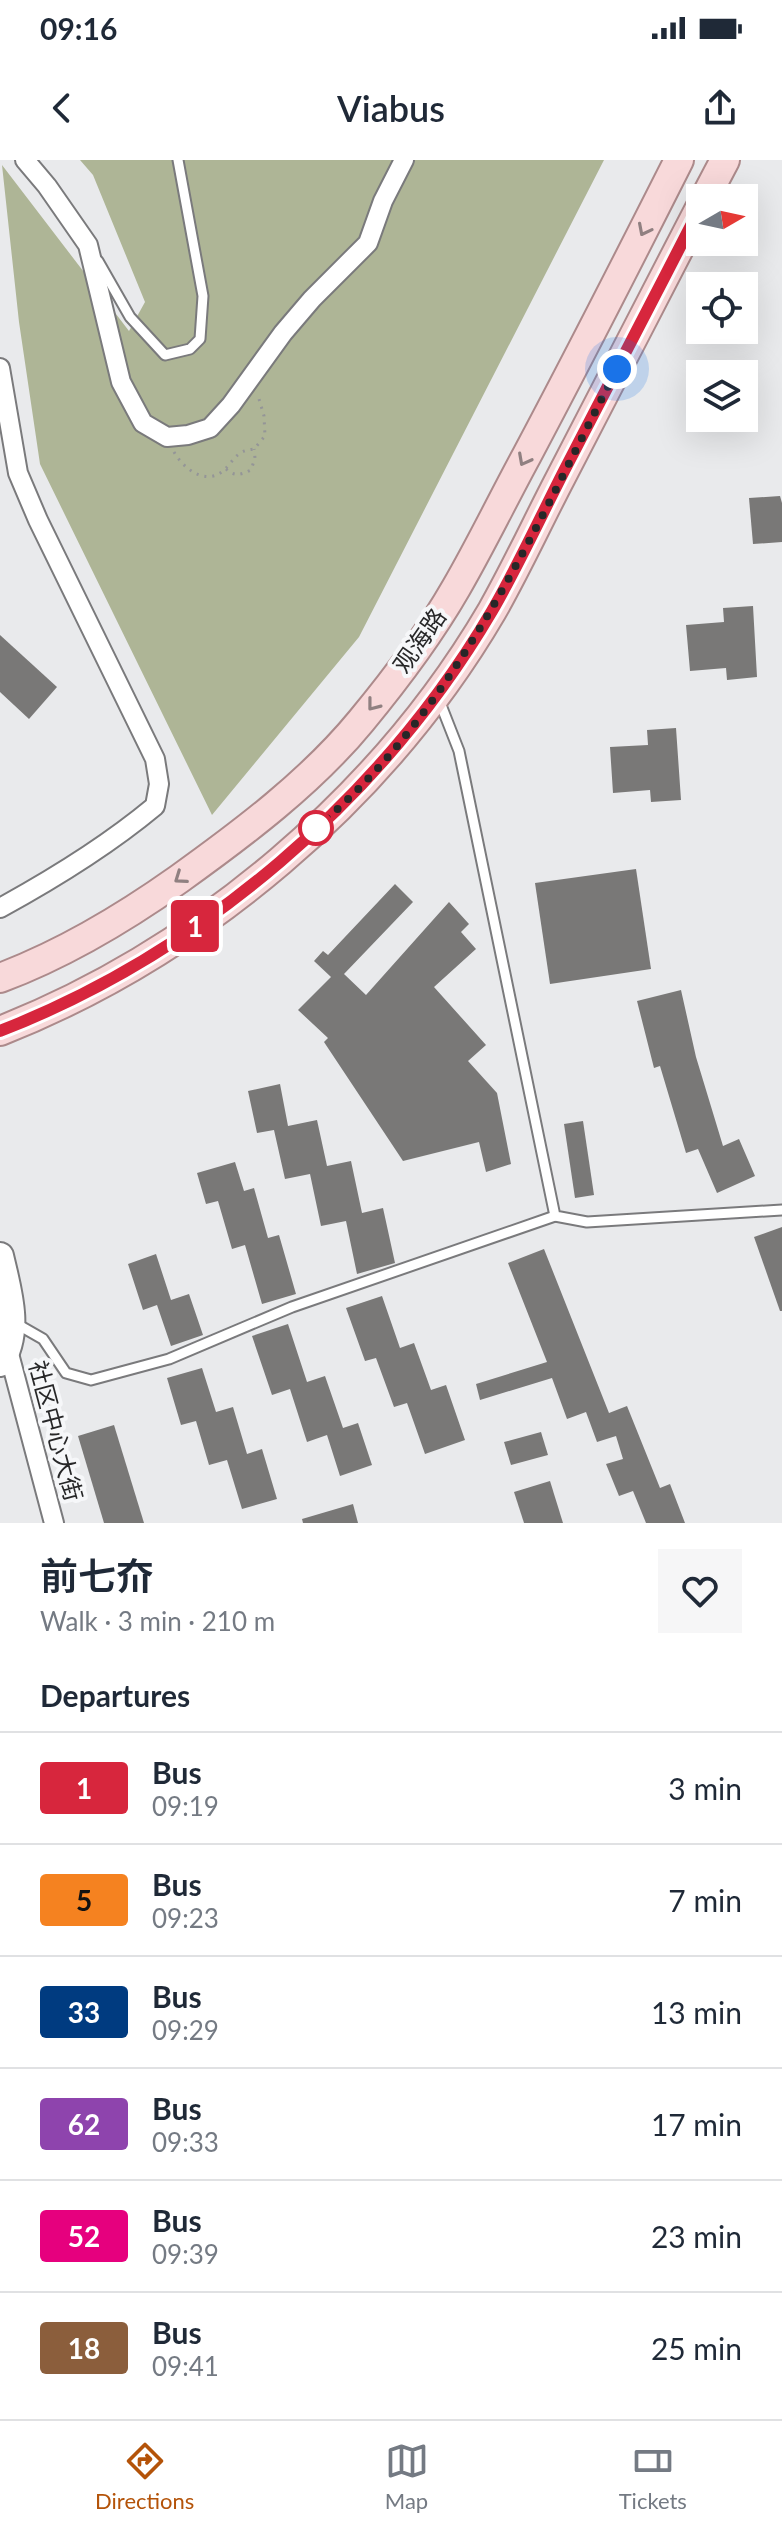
<!DOCTYPE html>
<html lang="en">
<head>
<meta charset="utf-8">
<style>
	:root { --surface:#fff; --page:#f6f6f7; --text:#1f2937; --muted:#747a83; --line:#e0e1e3; --accent:#b45309 }
	body { margin:0; font-family:Lato,"Noto Sans SC",sans-serif; background:var(--page); color:var(--text); height:100vh; display:flex; flex-direction:column; font-size:30px; white-space:nowrap }
	* { box-sizing:border-box; margin:0 }
	p { font-size:26px; color:var(--muted) }
	.icon { flex:none; width:44px; height:44px; fill:none; stroke:currentColor; stroke-width:2; stroke-linecap:round; stroke-linejoin:round }
	.map { position:relative; height:1363px; overflow:hidden }
	.drawer { display:flex; flex-direction:column; background:var(--surface); flex:1 }
	.drawer>* { flex:none }
	.badge { padding:0 16px; border-radius:6px; font-size:28px; line-height:52px }
	.needle { width:52px; rotate:81deg }
	.fabs { position:absolute; left:686px; top:24px; display:grid; gap:16px }
	.fabs a { display:grid; place-items:center; width:72px; height:72px; border-radius:0px; background:var(--surface); box-shadow:0 8px 32px #0002; font-size:40px }
	.you { position:absolute; width:40px; height:40px; margin:-20px; border:6px solid #fff; border-radius:50%; background:#1a73e8; box-shadow:0 0 0 12px #1a73e833 }
	.map>.badge { position:absolute; translate:-50% -50%; box-shadow:0 0 0 4px #fff }
	h2 { padding:0 40px; font-size:30px; line-height:72px }
	.round { display:grid; place-items:center; flex:none; width:84px; height:84px; border-radius:0px; background:var(--page) }
	.head { display:flex; align-items:center; justify-content:space-between; height:136px; padding:0 40px }
	h1 { font-size:38px; font-weight:600; line-height:60px }
	ul { padding:0; list-style:none }
	li { display:flex; align-items:center; gap:24px; height:112px; padding:0 40px; border-top:2px solid var(--line) }
	li div { flex:1 }
	li b { display:block; font-size:30px }
	li em { font-style:normal }
	li .badge { min-width:88px; font-weight:700; text-align:center }
	.status { display:flex; justify-content:space-between; align-items:center; height:56px; padding:0 40px; background:var(--surface); direction:ltr }
	.status svg { height:22px; fill:currentColor }
	header { display:flex; justify-content:space-between; align-items:center; height:104px; padding:0 40px; background:var(--surface); font-size:36px; font-weight:600 }
	.dock { display:flex; justify-content:space-around; align-items:center; height:112px; border-top:2px solid var(--line); background:var(--surface); font-size:22px; color:var(--muted) }
	.dock a { display:grid; justify-items:center; gap:4px }
	.dock .on { color:var(--accent) }
	.map>svg:first-child { display:block }
</style>
</head>
<body>
<div class="status"><b>09:16</b><svg viewBox="0 0 49 12"><path d="M0 12V9h3v3zM5 12V6h3v6zM10 12V3h3v9zM15 12V0h3v12zM26 1h20v11H26zM47 4h2v5h-2z"/></svg></div>
<header><svg class="icon" aria-label="back" viewBox="0 0 24 24"><path d="M15 5l-7 7 7 7"/></svg>Viabus<svg class="icon" aria-label="share" viewBox="0 0 24 24"><path d="M12 15V3M7 8l5-5 5 5M5 13v7h14v-7"/></svg></header>
<div class="map">
<svg width="782" height="1363" viewBox="0 0 782 1363">
	<rect width="100%" height="100%" fill="#e9eaec"/>
	<path fill="#aeb596" d="M 80,0 L 604,0 L 359,477 L 212,655 L 40,304 L 19,162 L 2,5 L 129,171 L 145,142 L 93,15 Z"/>
	<g fill="#797877">
		<path d="M 780,336 L 782,343 L 782,382 L 753,384 L 749,338 Z"/>
		<path d="M 753,446 L 757,517 L 727,520 L 726,508 L 690,511 L 686,465 L 724,462 L 723,448 Z"/>
		<path d="M 0,475 L 57,527 L 29,559 L 0,532 Z"/>
		<path d="M 676,568 L 681,640 L 651,642 L 650,630 L 613,633 L 610,587 L 648,585 L 647,570 Z"/>
		<path d="M 636,709 L 651,809 L 550,824 L 535,723 Z"/>
		<path d="M 395,724 L 413,742 L 344,814 L 366,835 L 449,742 L 469,764 L 461,772 L 476,789 L 434,827 L 486,885 L 468,901 L 497,933 L 511,1004 L 486,1012 L 479,982 L 403,1001 L 324,882 L 328,878 L 298,850 L 331,817 L 314,801 L 323,791 L 328,795 Z"/>
		<path d="M 681,830 L 696,897 L 723,986 L 739,979 L 755,1016 L 717,1033 L 698,989 L 686,993 L 660,906 L 654,908 L 637,841 Z"/>
		<path d="M 280,924 L 288,966 L 317,960 L 327,1006 L 351,1001 L 362,1053 L 383,1048 L 395,1103 L 357,1114 L 346,1061 L 321,1066 L 310,1014 L 285,1019 L 274,970 L 257,973 L 248,931 Z"/>
		<path d="M 583,961 L 594,1035 L 575,1038 L 564,964 Z"/>
		<path d="M 235,1002 L 244,1031 L 254,1028 L 268,1078 L 279,1075 L 296,1134 L 262,1144 L 245,1085 L 232,1089 L 218,1041 L 206,1044 L 197,1013 Z"/>
		<path d="M 782,1067 L 782,1151 L 780,1151 L 754,1077 Z"/>
		<path d="M 544,1089 L 609,1253 L 627,1246 L 660,1328 L 670,1324 L 685,1363 L 646,1363 L 633,1331 L 619,1336 L 606,1304 L 623,1299 L 616,1276 L 597,1282 L 586,1252 L 567,1259 L 552,1218 L 480,1240 L 476,1224 L 547,1202 L 508,1103 Z"/>
		<path d="M 156,1094 L 171,1140 L 189,1134 L 203,1175 L 171,1186 L 157,1145 L 143,1150 L 128,1104 Z"/>
		<path d="M 382,1136 L 400,1188 L 414,1183 L 431,1230 L 446,1225 L 465,1280 L 425,1294 L 407,1243 L 394,1247 L 376,1198 L 365,1201 L 346,1148 Z"/>
		<path d="M 288,1164 L 307,1222 L 325,1216 L 343,1268 L 358,1263 L 372,1305 L 340,1316 L 327,1275 L 307,1282 L 290,1229 L 272,1235 L 252,1176 Z"/>
		<path d="M 202,1208 L 216,1252 L 233,1247 L 247,1294 L 262,1289 L 277,1339 L 242,1349 L 227,1300 L 209,1305 L 196,1261 L 181,1265 L 167,1218 Z"/>
		<path d="M 114,1265 L 144,1363 L 104,1363 L 78,1276 Z"/>
		<path d="M 541,1272 L 548,1295 L 511,1305 L 504,1282 Z"/>
		<path d="M 550,1321 L 563,1363 L 524,1363 L 514,1332 Z"/>
		<path d="M 353,1344 L 358,1363 L 303,1363 L 302,1359 Z"/>
	</g>
	<g fill="none" stroke-linecap="round" stroke-linejoin="round">
		<defs>
			<g id="lane">
				<path d="M 98,101 L 130,157 L 165,195 L 190,189 L 200,179 L 203,136 L 178,0"/>
				<path d="M 439,540 L 459,591 L 555,1056 L 587,1062 L 782,1050"/>
				<path d="M 15,1163 L 43,1179 L 66,1213 L 91,1220 L 169,1199 L 292,1147 L 555,1056"/>
			</g>
			<g id="street">
				<path d="M 25,0 L 47,26 L 88,85 L 121,222 L 143,263 L 167,277 L 188,275 L 210,268 L 231,245 L 283,173 L 312,139 L 368,83 L 383,41 L 404,0"/>
				<path d="M 0,208 L 18,313 L 38,360 L 155,599 L 159,624 L 155,646 C 107,686 55,718 0,748"/>
				<path d="M 8,1190 L 54,1363"/>
			</g>
			<path id="secondary" d="M 0,1096 C 8,1130 21,1172 0,1203"/>
			<g id="primary">
				<path d="M 705,38 L 725,0"/>
				<path d="M 0,818 C 64,794 124,758 179,719 C 243,673 311,622 361,561 C 395,520 429,475 456,428 C 481,385 503,339 527,295 C 579,197 629,99 679,0"/>
				<path d="M 0,871 C 200,792 383,637 492,451 C 517,407 538,361 561,317 C 607,227 654,138 700,48"/>
			</g>
		</defs>
		<use href="#lane" stroke="#7a7a7c" stroke-width="13"/>
		<use href="#street" stroke="#7a7a7c" stroke-width="22"/>
		<use href="#secondary" stroke="#7a7a7c" stroke-width="30"/>
		<use href="#primary" stroke="#ac8a8b" stroke-width="32"/>
		<g stroke="#949597" stroke-width="3" stroke-dasharray="2 6" stroke-linecap="butt">
			<path d="M 174,292 C 183,308 205,326 223,311 C 235,300 235,291 254,289 L 265,276 L 264,256 L 259,239"/>
			<path d="M 226,309 C 235,317 240,315 251,310 L 255,298 L 254,289"/>
		</g>
		<use href="#lane" stroke="#fff" stroke-width="9"/>
		<use href="#street" stroke="#fff" stroke-width="18"/>
		<use href="#secondary" stroke="#fff" stroke-width="26"/>
		<use href="#primary" stroke="#f8d9da" stroke-width="28"/>
	</g>
	<defs><path id="oneway-chevron" d="M-2-3.5L2.5 0L-2 3.5" fill="none" stroke-width="1.6" stroke-linecap="round" stroke-linejoin="round" transform="scale(2)"/></defs>
	<g stroke="#908081">
		<use href="#oneway-chevron" transform="translate(644 70) rotate(117)"/>
		<use href="#oneway-chevron" transform="translate(524 300) rotate(118)"/>
		<use href="#oneway-chevron" transform="translate(373 545) rotate(128)"/>
		<use href="#oneway-chevron" transform="translate(180 718) rotate(145)"/>
	</g>
	<g fill="none" stroke-linecap="round" stroke-linejoin="round">
		<defs>
			<path id="line" d="M 0,871 C 201,793 383,637 492,451 C 518,406 540,358 564,311 C 609,224 655,136 700,48"/>
		</defs>
		<use href="#line" stroke="#fff" stroke-width="18"/>
		<use href="#line" stroke="#d7263d" stroke-width="12"/>
		<path stroke="#272728" stroke-width="8" stroke-dasharray="0 14.4" d="M 316,668 C 457,550 534,369 617,209"/>
	</g>
	<circle fill="#fff" stroke="#d7263d" stroke-width="4" cx="316" cy="668" r="16"/>
	<g text-anchor="middle" stroke-width="8" stroke-linejoin="round" paint-order="stroke">
		<g font-size="24" fill="#272728" stroke="#f6f7f9">
			<text transform="translate(420 481) rotate(-55)" y="8">观海路</text>
			<text transform="translate(55 1271) rotate(75)" y="8">社区中心大街</text>
		</g>
	</g>
</svg>
<div class="fabs">
<a><svg class="needle" viewBox="-14 -14 28 28"><path d="M0-13l5 13h-10z" fill="#e53935"/><path d="M0 13l5-13h-10z" fill="#747a83"/></svg></a>
<a><svg class="icon" aria-label="locate" viewBox="0 0 24 24"><circle cx="12" cy="12" r="6"/><path d="M12 2v4M12 18v4M2 12h4M18 12h4"/></svg></a>
<a><svg class="icon" aria-label="layers" viewBox="0 0 24 24"><path d="M12 4l9 5-9 5-9-5zM3 14l9 5 9-5"/></svg></a>
</div>
<div class="you" style="left:617px;top:209px"></div>
<b class="badge" style="left:195px;top:766px;background:#d7263d;color:#fff">1</b>
</div>
<section class="drawer">
<div class="head"><div><h1>前七夼</h1><p>Walk · 3 min · 210 m</p></div><a class="round"><svg class="icon" aria-label="heart" viewBox="0 0 24 24"><path d="M12 20l-8-8c-3-5 5-10 8-4 3-6 11-1 8 4z"/></svg></a></div>
<h2>Departures</h2>
<ul>
<li><span class="badge" style="background:#d7263d;color:#fff">1</span><div><b>Bus</b><p>09:19</p></div><em>3 min</em></li>
<li><span class="badge" style="background:#f58220;color:#111">5</span><div><b>Bus</b><p>09:23</p></div><em>7 min</em></li>
<li><span class="badge" style="background:#003b80;color:#fff">33</span><div><b>Bus</b><p>09:29</p></div><em>13 min</em></li>
<li><span class="badge" style="background:#8e44ad;color:#fff">62</span><div><b>Bus</b><p>09:33</p></div><em>17 min</em></li>
<li><span class="badge" style="background:#e6007e;color:#fff">52</span><div><b>Bus</b><p>09:39</p></div><em>23 min</em></li>
<li><span class="badge" style="background:#8b5e3c;color:#fff">18</span><div><b>Bus</b><p>09:41</p></div><em>25 min</em></li>
</ul>
</section>
<nav class="dock">
<a class="on"><svg class="icon" aria-label="directions" viewBox="0 0 24 24"><path d="M12 3l9 9-9 9-9-9zM9 14v-3h6M13 9l2 2-2 2"/></svg>Directions</a>
<a><svg class="icon" aria-label="map" viewBox="0 0 24 24"><path d="M3 6l6-2 6 2 6-2v14l-6 2-6-2-6 2zM9 4v14M15 6v14"/></svg>Map</a>
<a><svg class="icon" aria-label="tickets" viewBox="0 0 24 24"><path d="M3 7h18v10H3zM15 7v10"/></svg>Tickets</a>
</nav>
</body>
</html>
